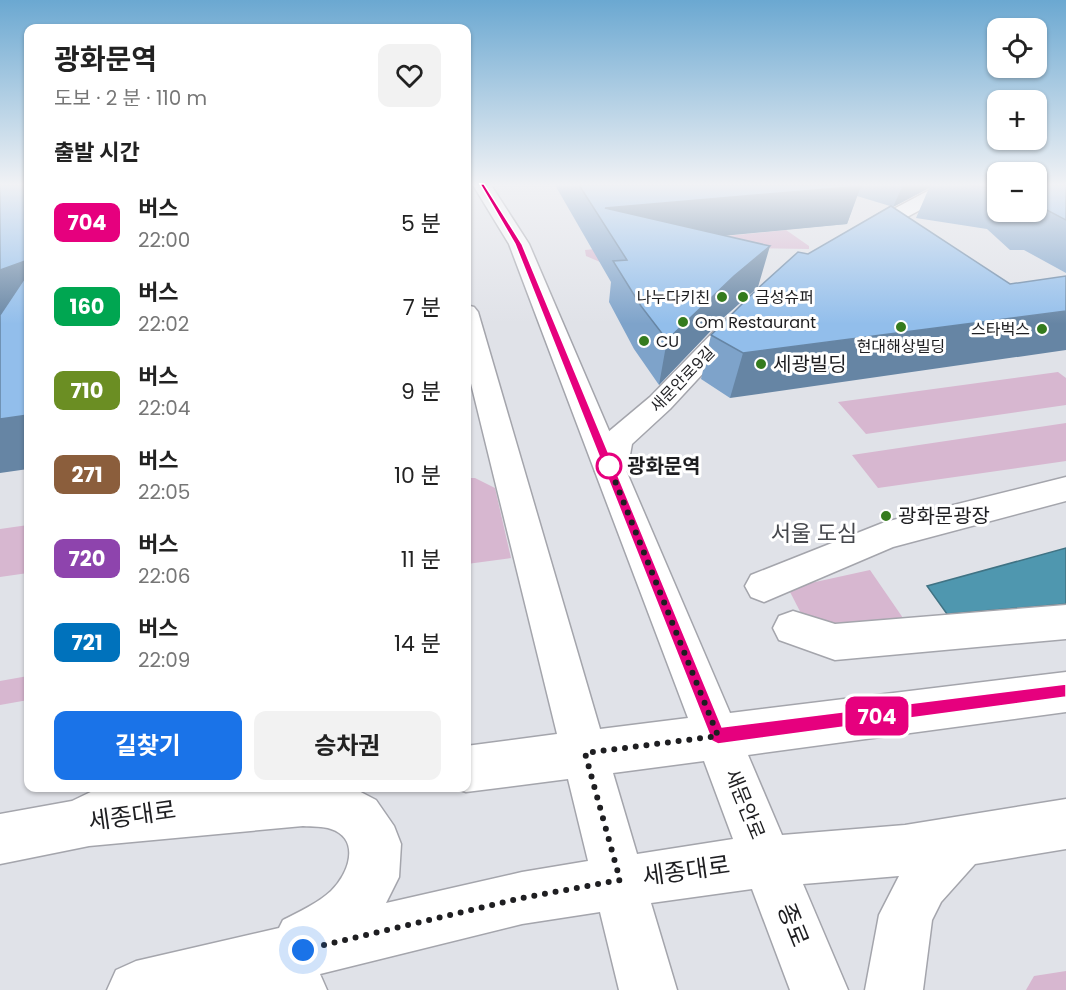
<!DOCTYPE html>
<html lang="ko">
<head>
<meta charset="utf-8">
<style>
	:root { --surface:#fff; --page:#f2f2f2; --text:#222; --muted:#767676; --accent:#1a73e8 }
	body { margin:0; font-family:Poppins,"Noto Sans KR",sans-serif; background:var(--page); color:var(--text); height:100vh; display:flex; flex-direction:column; font-size:22px; white-space:nowrap }
	* { box-sizing:border-box; margin:0 }
	p { font-size:20px; color:var(--muted) }
	.icon { flex:none; width:33px; height:33px; fill:none; stroke:currentColor; stroke-width:2; stroke-linecap:round; stroke-linejoin:round }
	.map { position:relative; flex:1; overflow:hidden }
	.side { position:absolute; left:24px; top:24px; width:447px; height:768px; display:flex; flex-direction:column; background:var(--surface); border-radius:12px; box-shadow:0 2px 4px #0004 }
	.side>* { flex:none }
	.badge { padding:0 12px; border-radius:9px; font-size:21px; line-height:39px }
	.fabs { position:absolute; left:987px; top:18px; display:grid; gap:12px }
	.fabs a { display:grid; place-items:center; width:60px; height:60px; border-radius:12px; background:var(--surface); box-shadow:0 2px 4px #0004; font-size:30px }
	.you { position:absolute; width:30px; height:30px; margin:-15px; border:4px solid #fff; border-radius:50%; background:#1a73e8; box-shadow:0 0 0 9px #1a73e833 }
	.map>.badge { position:absolute; translate:-50% -50%; box-shadow:0 0 0 3px #fff }
	h2 { padding:0 30px; font-size:22px; line-height:54px }
	.round { display:grid; place-items:center; flex:none; width:63px; height:63px; border-radius:12px; background:var(--page) }
	.summary { display:flex; align-items:center; justify-content:space-between; height:102px; padding:0 30px }
	h1 { font-size:28px; font-weight:700; line-height:45px }
	.button { display:flex; gap:12px; margin-top:auto; padding:12px 30px }
	.button a { flex:1; height:69px; border-radius:12px; background:var(--accent); color:#fff; font-size:24px; font-weight:700; line-height:69px; text-align:center }
	.button a+a { background:var(--page); color:var(--text) }
	ul { padding:0; list-style:none }
	li { display:flex; align-items:center; gap:18px; height:84px; padding:0 30px }
	li div { flex:1 }
	li b { display:block; font-size:22px }
	li em { font-style:normal }
	li .badge { min-width:66px; font-weight:700; text-align:center }
	.map>svg:first-child { display:block }
</style>
</head>
<body>
<div class="map">
<svg width="1066" height="990" viewBox="0 0 1066 990">
	<rect width="100%" height="100%" fill="#e0e2e8"/>
	<g fill="#d7b7d0">
		<path d="M 786,230 L 809,246 L 809,249 L 744,248 L 607,265 L 586,256 L 585,250 Z"/>
		<path d="M 1058,372 L 1066,378 L 1066,405 L 866,434 L 838,402 Z"/>
		<path d="M 1066,423 L 1066,461 L 878,488 L 852,455 Z"/>
		<path d="M 467,478 L 475,478 L 495,488 L 511,558 L 467,564 Z"/>
		<path d="M 28,525 L 28,573 L 0,577 L 0,529 Z"/>
		<path d="M 870,570 L 903,618 L 808,627 L 788,588 Z"/>
		<path d="M 28,676 L 28,700 L 0,705 L 0,681 Z"/>
		<path d="M 1066,971 L 1066,990 L 1026,990 L 1034,976 Z"/>
	</g>
	<path fill="#4f97af" stroke="#407384" stroke-width="1.5" d="M 1066,548 L 1066,604 L 947,614 L 927,586 Z"/>
	<g fill="none" stroke-linecap="round" stroke-linejoin="round">
		<defs>
			<g id="street">
				<path d="M 939,185 L 962,185 L 959,189 L 868,238 L 854,238 L 851,234 L 854,230 Z"/>
				<path d="M 737,315 L 746,317 L 749,322 L 746,327 L 670,409 L 632,444 L 627,471 L 622,479 L 611,482 L 600,479 L 595,471 L 603,440 L 607,433 L 650,397 L 728,317 Z"/>
				<path d="M 1066,477 L 1066,501 L 893,547 L 764,602 L 751,597 L 745,586 L 751,575 L 885,522 Z"/>
				<path d="M 1066,605 L 1066,639 L 835,660 L 779,640 L 773,628 L 779,616 L 793,611 L 835,624 Z"/>
			</g>
			<path id="primary" d="M 473,185 L 491,185 L 529,244 L 730,713 L 1066,672 L 1066,712 L 748,755 L 782,835 L 905,825 L 1066,799 L 1066,849 L 975,864 L 941,902 L 932,920 L 923,990 L 865,990 L 879,915 L 899,876 L 803,884 L 848,990 L 790,990 L 752,889 L 651,903 L 677,990 L 619,990 L 600,912 L 522,924 L 320,974 L 327,990 L 107,990 L 116,970 L 136,961 L 279,928 L 283,920 C 299,912 318,903 331,891 C 349,874 361,839 331,829 C 323,826 312,827 303,826 L 89,846 L 0,864 L 0,814 L 72,801 L 99,788 L 176,788 L 175,789 L 353,788 L 376,800 L 394,826 L 401,844 L 399,877 L 386,903 L 522,872 L 588,861 L 568,779 L 466,792 L 454,788 L 466,788 L 466,746 L 557,734 L 466,363 L 466,305 L 474,307 L 478,312 L 600,729 L 688,718 L 509,244 ZM 704,761 L 733,839 L 637,854 L 613,773 Z"/>
		</defs>
		<use href="#street" stroke="#a4a5ac" stroke-width="3"/>
		<use href="#primary" stroke="#a4a5ac" stroke-width="3"/>
		<use href="#street" fill="#fff" fill-rule="evenodd"/>
		<use href="#primary" fill="#fff" fill-rule="evenodd"/>
	</g>
	<path fill="#7ea3ca" d="M 555,185 L 998,185 L 998,212 L 1036,212 L 1036,185 L 1066,185 L 1066,273 L 1024,250 L 1010,250 L 987,229 L 916,218 L 929,188 L 893,207 L 730,398 L 701,379 L 711,335 L 808,254 L 890,206 L 857,196 L 847,224 L 725,235 L 758,287 L 723,318 L 659,385 L 634,349 L 609,302 L 611,282 Z"/>
	<g fill="#6685a4">
		<path d="M 903,185 L 931,185 L 929,188 L 893,207 Z"/>
		<path d="M 861,186 L 847,224 L 618,246 L 605,208 Z"/>
		<path d="M 770,246 L 758,287 L 723,318 L 659,385 L 667,340 L 734,276 Z"/>
		<path d="M 28,260 L 28,316 L 0,327 L 0,270 Z"/>
		<path d="M 1066,311 L 1066,350 L 730,398 L 743,353 Z"/>
		<path d="M 28,415 L 28,469 L 0,473 L 0,419 Z"/>
	</g>
	<g fill="#92beeb" stroke="#6685a4" stroke-width="1.5">
		<path d="M 0,185 L 28,185 L 28,260 L 0,270 Z"/>
		<path d="M 579,185 L 860,185 L 861,186 L 605,208 L 770,246 L 734,276 L 667,340 L 641,306 L 613,261 L 627,260 Z"/>
		<path d="M 967,185 L 998,185 L 998,189 Z"/>
		<path d="M 1036,185 L 1066,185 L 1066,220 L 1047,210 L 1036,211 Z"/>
		<path d="M 891,206 L 1010,284 L 1066,276 L 1066,311 L 743,353 L 711,335 L 757,289 L 798,252 L 808,254 Z"/>
		<path d="M 28,273 L 28,415 L 0,419 L 0,315 Z"/>
	</g>
	<linearGradient id="sky" x2="0" y2="1"><stop stop-color="#6ba8d1"/><stop offset="0.57" stop-color="#f1f2f5"/><stop offset="1" stop-color="#f1f2f5" stop-opacity="0"/></linearGradient>
	<rect width="1066" height="324" fill="url(#sky)"/>
	<path fill="#e6007e" stroke="#fff" stroke-width="1.5" d="M 480,184 L 484,184 L 522,244 L 722,727 L 1066,684 L 1066,697 L 718,744 L 712,741 L 515,244 Z"/>
	<g fill="none" stroke-linecap="round" stroke-linejoin="round">
		<path stroke="#1e1e21" stroke-width="6" stroke-dasharray="0 10.8" d="M 303,950 L 522,898 L 620,880 L 585,753 L 718,736 L 609,466"/>
	</g>
	<g fill="#357b1e" stroke="#fff" stroke-width="2">
		<circle cx="722" cy="297" r="6"/>
		<circle cx="743" cy="297" r="6"/>
		<circle cx="683" cy="322" r="6"/>
		<circle cx="901" cy="327" r="6"/>
		<circle cx="1042" cy="329" r="6"/>
		<circle cx="644" cy="341" r="6"/>
		<circle cx="761" cy="364" r="6"/>
		<circle cx="886" cy="516" r="6"/>
	</g>
	<circle fill="#fff" stroke="#e6007e" stroke-width="3" cx="609" cy="466" r="12"/>
	<g text-anchor="middle" stroke-width="6" stroke-linejoin="round" paint-order="stroke">
		<g font-size="16" fill="#1e1e21" stroke="#fff" text-anchor="start">
			<text x="710" y="303" text-anchor="end">나누다키친</text>
			<text x="755" y="303">금성슈퍼</text>
			<text x="695" y="328">Om Restaurant</text>
			<text x="1030" y="335" text-anchor="end">스타벅스</text>
			<text x="656" y="347">CU</text>
			<text x="901" y="352" text-anchor="middle">현대해상빌딩</text>
		</g>
		<g font-size="16" fill="#1e1e21" stroke="#fff">
			<text transform="translate(682 379) rotate(-46)" y="6">새문안로9길</text>
		</g>
		<g font-size="20" fill="#1e1e21" stroke="#fff" text-anchor="start">
			<text x="773" y="371">세광빌딩</text>
			<text x="898" y="523">광화문광장</text>
		</g>
		<g font-size="20" font-weight="bold" fill="#1e1e21" stroke="#fff" text-anchor="start">
			<text x="627" y="473">광화문역</text>
		</g>
		<g font-size="20" fill="#1e1e21" stroke="#fff">
			<text transform="translate(745 804) rotate(68)" y="7">새문안로</text>
		</g>
		<g font-size="22" fill="#46484d" stroke="#fff">
			<text x="814" y="541">서울 도심</text>
		</g>
		<g font-size="24" fill="#1e1e21" stroke="#fff">
			<text transform="translate(132 816) rotate(-8)" y="8">세종대로</text>
			<text transform="translate(686 871) rotate(-8)" y="8">세종대로</text>
			<text transform="translate(793 925) rotate(68)" y="8">종로</text>
		</g>
	</g>
</svg>
<div class="fabs">
<a><svg class="icon" aria-label="locate" viewBox="0 0 24 24"><circle cx="12" cy="12" r="6"/><path d="M12 2v4M12 18v4M2 12h4M18 12h4"/></svg></a>
<a>+</a>
<a>−</a>
</div>
<div class="you" style="left:303px;top:950px"></div>
<b class="badge" style="left:877px;top:716px;background:#e6007e;color:#fff">704</b>
<section class="side">
<div class="summary"><div><h1>광화문역</h1><p>도보 · 2 분 · 110 m</p></div><a class="round"><svg class="icon" aria-label="heart" viewBox="0 0 24 24"><path d="M12 20l-8-8c-3-5 5-10 8-4 3-6 11-1 8 4z"/></svg></a></div>
<h2>출발 시간</h2>
<ul>
<li><span class="badge" style="background:#e6007e;color:#fff">704</span><div><b>버스</b><p>22:00</p></div><em>5 분</em></li>
<li><span class="badge" style="background:#00a651;color:#fff">160</span><div><b>버스</b><p>22:02</p></div><em>7 분</em></li>
<li><span class="badge" style="background:#6b8e23;color:#fff">710</span><div><b>버스</b><p>22:04</p></div><em>9 분</em></li>
<li><span class="badge" style="background:#8b5e3c;color:#fff">271</span><div><b>버스</b><p>22:05</p></div><em>10 분</em></li>
<li><span class="badge" style="background:#8e44ad;color:#fff">720</span><div><b>버스</b><p>22:06</p></div><em>11 분</em></li>
<li><span class="badge" style="background:#0072bc;color:#fff">721</span><div><b>버스</b><p>22:09</p></div><em>14 분</em></li>
</ul>
<div class="button"><a>길찾기</a><a>승차권</a></div>
</section>
</div>
</body>
</html>
